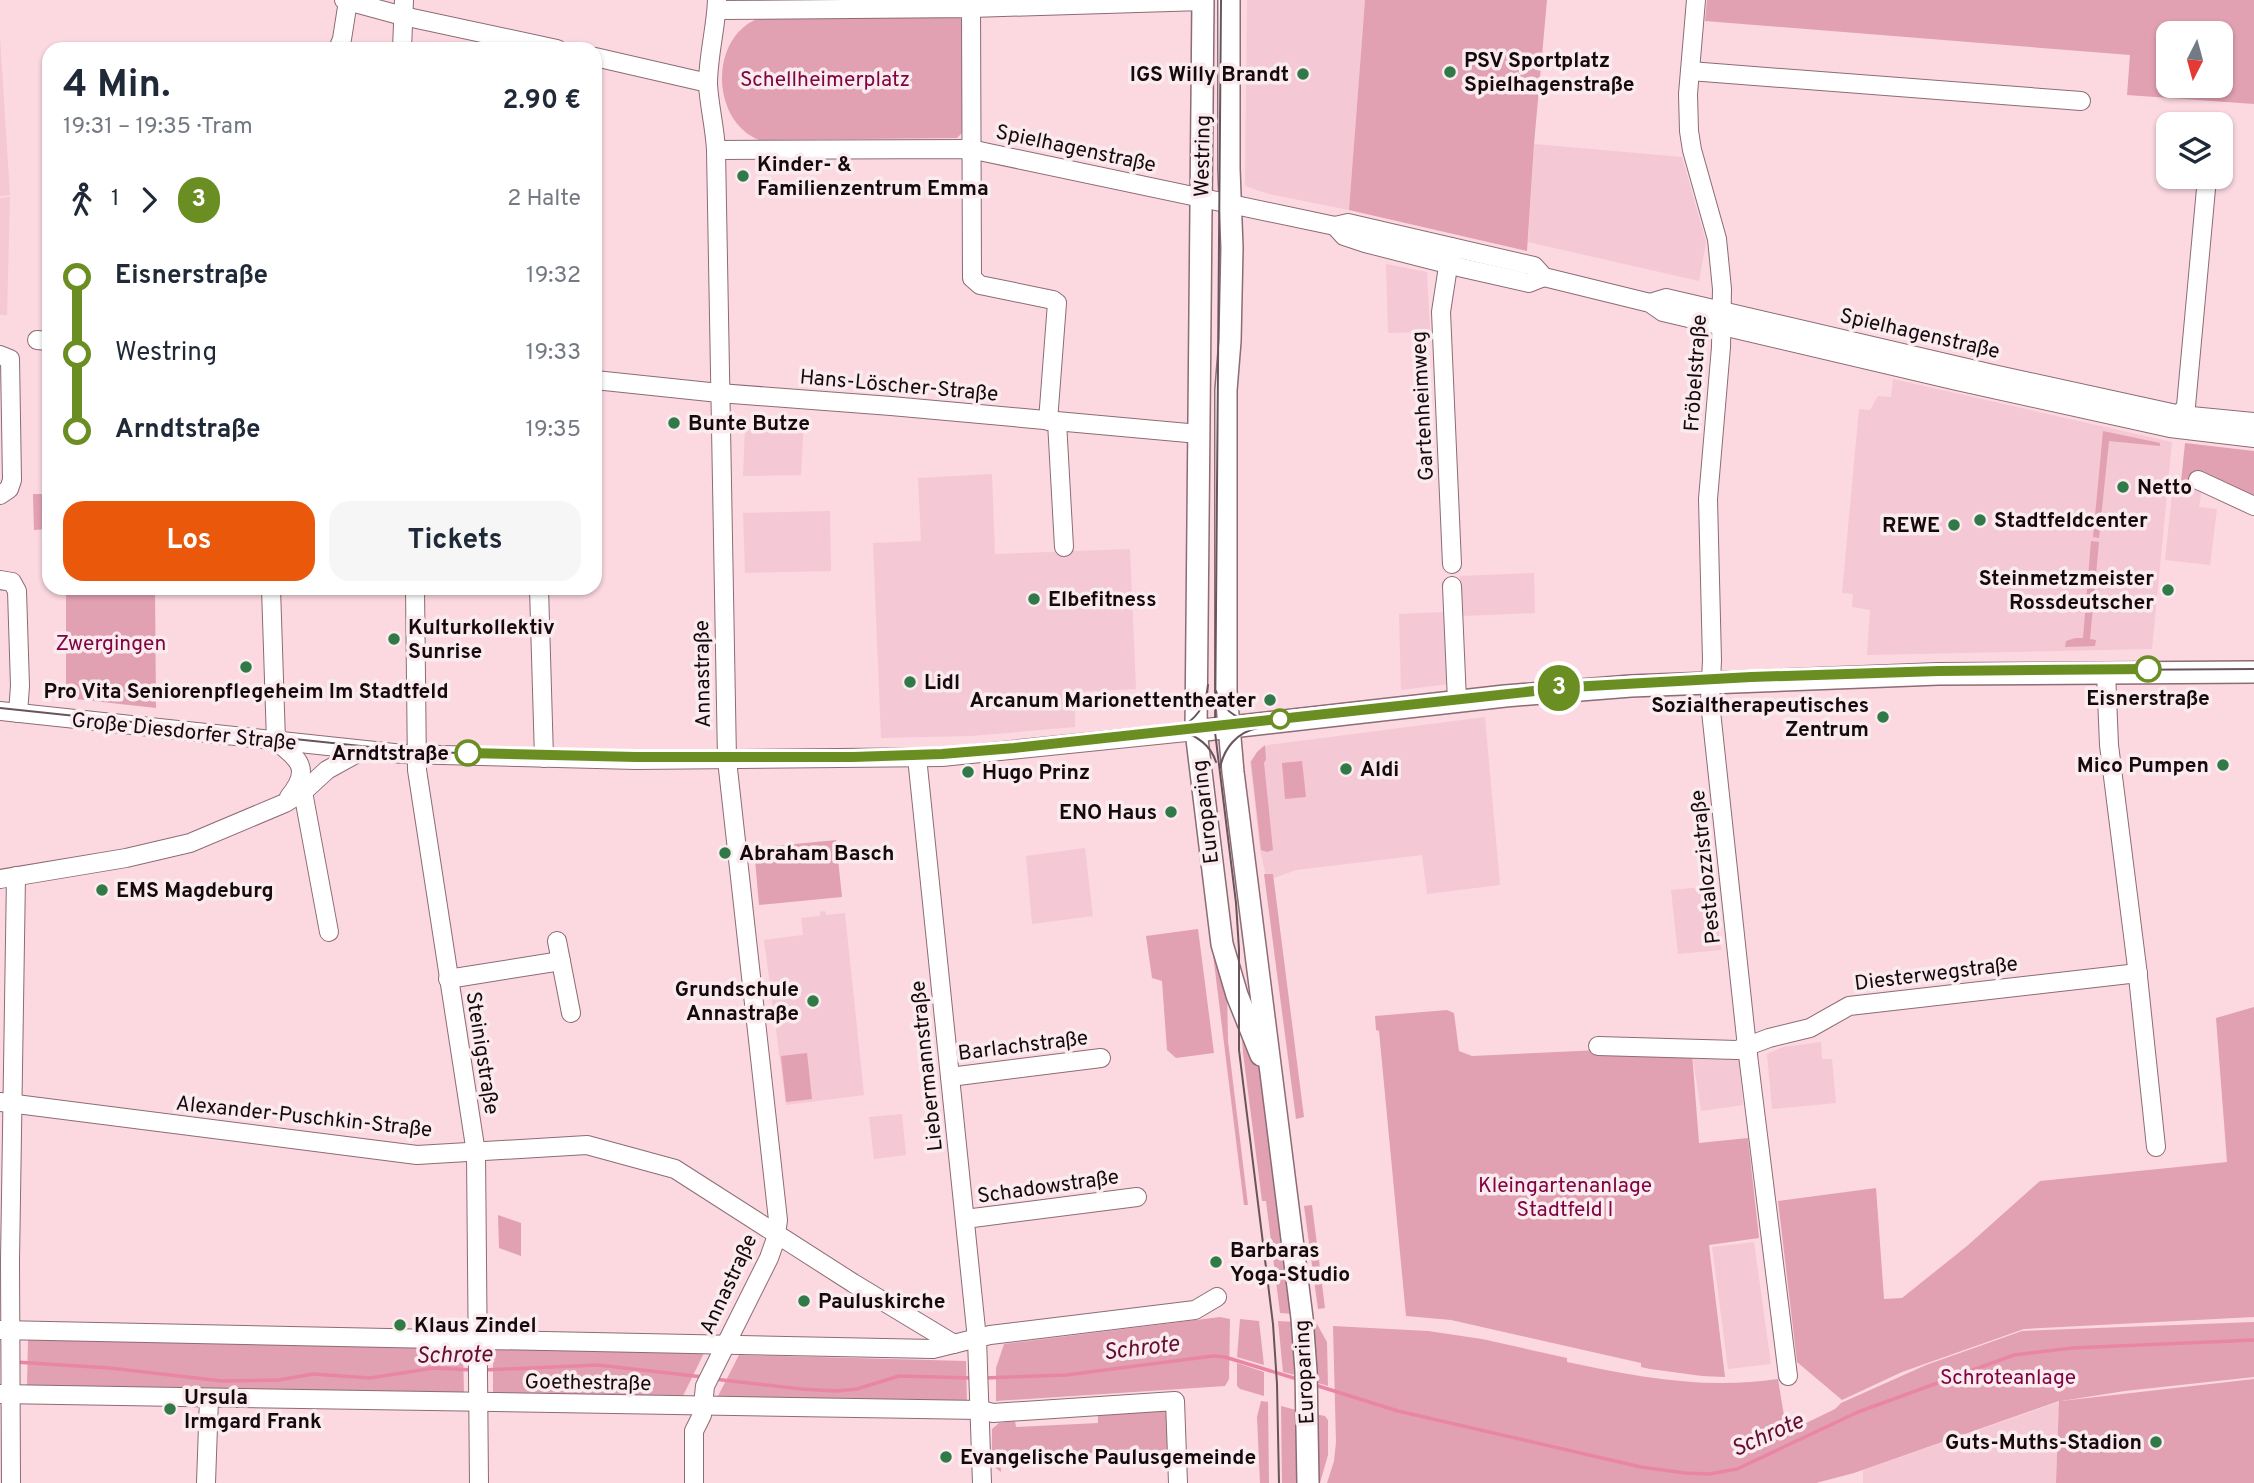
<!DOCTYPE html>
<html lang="de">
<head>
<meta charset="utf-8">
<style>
	:root { --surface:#fff; --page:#f6f6f7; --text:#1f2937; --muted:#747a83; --accent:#ea580c }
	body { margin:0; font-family:Overpass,sans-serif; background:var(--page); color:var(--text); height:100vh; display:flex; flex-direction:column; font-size:26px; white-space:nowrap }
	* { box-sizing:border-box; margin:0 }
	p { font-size:23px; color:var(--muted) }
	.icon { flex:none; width:38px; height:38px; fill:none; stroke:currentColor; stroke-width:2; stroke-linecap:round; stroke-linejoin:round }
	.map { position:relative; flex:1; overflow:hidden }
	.panel { position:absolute; left:42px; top:42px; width:560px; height:553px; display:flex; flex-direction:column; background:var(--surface); border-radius:21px; box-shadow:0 2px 5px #0004 }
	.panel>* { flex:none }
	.badge { padding:0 14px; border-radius:23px; font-size:24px; line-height:46px }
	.needle { width:46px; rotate:186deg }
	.fabs { position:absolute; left:2156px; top:21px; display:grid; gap:14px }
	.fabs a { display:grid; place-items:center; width:77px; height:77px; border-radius:14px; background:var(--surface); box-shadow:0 2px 5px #0004; font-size:35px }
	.map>.badge { position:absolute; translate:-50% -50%; box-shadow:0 0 0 4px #fff }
	.legs { display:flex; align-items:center; gap:10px; height:77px; padding:0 21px; font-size:23px }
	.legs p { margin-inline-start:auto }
	.summary { display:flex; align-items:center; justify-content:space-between; height:119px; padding:0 21px }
	h1 { font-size:38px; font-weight:700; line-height:52px }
	.primary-button { display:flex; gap:14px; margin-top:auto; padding:14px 21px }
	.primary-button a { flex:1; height:80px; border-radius:21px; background:var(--accent); color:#fff; font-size:28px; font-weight:700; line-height:80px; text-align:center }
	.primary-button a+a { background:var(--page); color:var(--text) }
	ul { padding:0 21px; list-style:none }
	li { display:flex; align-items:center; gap:24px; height:77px; font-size:26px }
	li i { display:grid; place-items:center; width:10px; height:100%; margin:0 9px; background:currentColor }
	li i::after { content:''; width:18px; height:18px; margin:-9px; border:5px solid; border-radius:50%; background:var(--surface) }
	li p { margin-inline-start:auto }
	li:first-child i { background:linear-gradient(#0000 50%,currentColor 0) }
	li:last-child i { background:linear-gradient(currentColor 50%,#0000 0) }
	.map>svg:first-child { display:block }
</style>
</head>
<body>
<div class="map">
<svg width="2254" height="1483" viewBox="0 0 2254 1483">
	<rect width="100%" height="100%" fill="#fcd8e1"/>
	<g fill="#f4c8d4">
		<path d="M 1247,0 L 1365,0 L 1349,210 L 1269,194 L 1245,186 Z"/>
		<path d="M 0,37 L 10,195 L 0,196 Z"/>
		<path d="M 1534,144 L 1682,157 L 1706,242 L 1699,281 L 1528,242 Z"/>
		<path d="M 10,197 L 7,315 L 0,315 L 0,198 Z"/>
		<path d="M 1386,264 L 1427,272 L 1430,332 L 1388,333 Z"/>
		<path d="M 1893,379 L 2172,442 L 2152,649 L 1867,655 L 1870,610 L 1852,607 L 1853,594 L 1842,593 L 1859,409 L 1870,410 L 1878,396 L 1891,397 Z"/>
		<path d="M 758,422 L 804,423 L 801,475 L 743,476 L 745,429 L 757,429 Z"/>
		<path d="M 992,474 L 995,554 L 1130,549 L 1136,689 L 1075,692 L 1075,727 L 971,736 L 881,738 L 873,543 L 921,541 L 918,478 Z"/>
		<path d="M 2173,485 L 2202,488 L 2199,507 L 2217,509 L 2210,565 L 2165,560 Z"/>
		<path d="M 830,511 L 831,571 L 745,573 L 743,513 Z"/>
		<path d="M 1534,573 L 1535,613 L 1462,616 L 1460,576 Z"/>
		<path d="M 1446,612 L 1449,684 L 1401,690 L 1399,614 Z"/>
		<path d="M 1485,717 L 1500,885 L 1427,894 L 1422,855 L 1296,870 L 1267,881 L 1260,849 L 1250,761 L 1259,750 L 1269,745 Z"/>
		<path d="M 1085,848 L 1093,916 L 1032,924 L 1026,856 Z"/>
		<path d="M 1713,886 L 1721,950 L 1678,954 L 1671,890 Z"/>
		<path d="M 825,911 L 826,915 L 845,913 L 864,1095 L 786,1105 L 764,940 L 803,935 L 801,918 L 820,916 L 820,912 Z"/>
		<path d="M 1821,1042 L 1822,1059 L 1832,1059 L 1836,1103 L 1772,1109 L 1767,1054 L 1783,1047 Z"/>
		<path d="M 1692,1053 L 1732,1055 L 1739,1060 L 1743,1105 L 1701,1111 Z"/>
		<path d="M 902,1114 L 906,1155 L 874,1159 L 869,1117 Z"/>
		<path d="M 1754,1242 L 1771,1364 L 1728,1369 L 1712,1247 Z"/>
		<path d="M 2059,1402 L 2056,1483 L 1863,1483 L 1863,1470 Z"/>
	</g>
	<g fill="#e2a0b3" fill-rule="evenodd">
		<path d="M 1365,0 L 1547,0 L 1534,144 L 1527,251 L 1349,210 Z"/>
		<path d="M 1707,0 L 2254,0 L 2254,104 L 2127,95 L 2130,55 L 1705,21 ZM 2221,33 L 2221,86 L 2168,86 L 2168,33 Z"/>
		<path d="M 955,15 L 963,20 L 963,132 L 957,138 L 759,140 C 711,121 709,39 757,19 Z"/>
		<path d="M 2103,431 L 2160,443 L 2160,446 L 2109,441 L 2099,538 L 2093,537 Z"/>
		<path d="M 2185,443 L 2254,451 L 2254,502 L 2212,484 L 2181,482 Z"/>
		<path d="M 33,494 L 49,494 L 49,529 L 34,530 Z"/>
		<path d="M 2091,541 L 2099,542 L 2090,639 L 2096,640 L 2095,646 L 2065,647 L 2066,641 L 2075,638 L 2083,638 Z"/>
		<path d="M 66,588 L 155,588 L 156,708 L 66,698 Z"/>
		<path d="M 1265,745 L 1266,759 L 1264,763 L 1273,850 L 1267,852 L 1261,850 L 1251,762 L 1257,752 Z"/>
		<path d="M 1302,761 L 1306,797 L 1285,799 L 1282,763 Z"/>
		<path d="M 836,840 L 842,897 L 759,905 L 754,848 Z"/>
		<path d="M 1201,857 L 1227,988 L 1228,1041 L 1248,1205 L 1244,1205 Z"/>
		<path d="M 1264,874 L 1273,874 L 1304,1117 L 1296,1119 Z"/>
		<path d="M 1198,929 L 1214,1053 L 1176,1058 L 1167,1050 L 1162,981 L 1152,978 L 1146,936 Z"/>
		<path d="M 2254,1007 L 2254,1317 L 2024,1329 L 1902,1372 L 1842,1400 L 1797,1362 L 1778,1201 L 1876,1188 L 1884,1299 L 1902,1298 L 1967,1246 L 2040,1181 L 2227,1162 L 2216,1018 Z"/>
		<path d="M 1447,1010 L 1454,1013 L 1459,1051 L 1472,1056 L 1601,1050 L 1692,1053 L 1699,1143 L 1748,1138 L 1759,1238 L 1709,1245 L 1725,1377 L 1702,1376 L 1650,1369 L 1641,1367 L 1641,1363 L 1451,1320 L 1406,1316 L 1379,1031 L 1376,1030 L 1375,1016 Z"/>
		<path d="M 1241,1025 L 1260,1066 L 1295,1314 L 1280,1313 L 1266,1201 L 1262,1201 L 1243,1053 Z"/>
		<path d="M 807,1053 L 812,1099 L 786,1102 L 781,1056 Z"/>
		<path d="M 1312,1205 L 1325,1308 L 1318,1309 L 1304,1206 Z"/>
		<path d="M 498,1215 L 521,1223 L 521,1256 L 499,1248 Z"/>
		<path d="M 1220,1317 L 1230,1319 L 1229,1379 L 1225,1386 L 996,1401 L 996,1368 L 1004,1344 Z"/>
		<path d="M 1240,1319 L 1259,1321 L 1264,1365 L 1237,1357 Z"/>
		<path d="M 1278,1321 L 1295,1322 L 1299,1376 L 1283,1372 Z"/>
		<path d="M 2254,1322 L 2254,1377 L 2125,1391 L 2061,1401 L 2254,1379 L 2254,1483 L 2056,1483 L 2059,1401 L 1854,1473 L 1816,1483 L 1327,1483 L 1334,1461 L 1336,1442 L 1333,1326 L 1428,1331 L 1482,1339 L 1567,1358 L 1567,1362 C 1637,1377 1706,1390 1778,1379 L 1785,1422 L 1796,1428 L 1835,1409 L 1841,1403 L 1926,1365 L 2022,1331 Z"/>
		<path d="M 1309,1323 L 1317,1324 L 1327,1342 L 1328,1386 L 1315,1382 Z"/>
		<path d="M 28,1340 L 463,1347 L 464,1394 L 27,1386 Z"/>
		<path d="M 496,1348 L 704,1353 L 682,1398 L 493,1394 L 493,1350 Z"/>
		<path d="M 739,1355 L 966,1361 L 967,1403 L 717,1398 Z"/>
		<path d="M 1237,1363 L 1264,1372 L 1264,1396 L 1240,1389 L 1237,1386 Z"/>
		<path d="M 1261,1401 L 1268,1402 L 1269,1483 L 1260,1483 L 1257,1417 Z"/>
		<path d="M 1281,1406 L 1300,1411 L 1301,1483 L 1282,1483 Z"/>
		<path d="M 1169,1407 L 1171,1450 L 1000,1456 L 1001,1472 L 992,1465 L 992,1429 L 999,1423 L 1015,1421 L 1016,1427 L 1098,1423 L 1098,1412 Z"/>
		<path d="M 1314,1414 L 1325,1416 L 1328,1420 L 1328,1455 L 1320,1483 L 1315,1483 Z"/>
	</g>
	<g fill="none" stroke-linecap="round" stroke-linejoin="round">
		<g stroke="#e986a5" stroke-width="3.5">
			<path d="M 15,1362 L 110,1368 L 222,1381 L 279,1380 L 313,1374 L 370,1378 L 434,1368 L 473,1370"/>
			<path d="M 484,1370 L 598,1365 L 703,1377"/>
			<path d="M 984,1378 L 1066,1375 L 1213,1356 L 1225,1357 L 1297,1379"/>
			<path d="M 714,1379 L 801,1389 L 836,1391 L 857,1389 L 899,1376 L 973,1378"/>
			<path d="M 1315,1385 L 1398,1411 L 1641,1467 L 1685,1473 L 1709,1474 L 1737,1469 L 1858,1412 L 2014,1355 L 2072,1348 L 2254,1340"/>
		</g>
		<defs>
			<g id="minor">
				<path d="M 344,0 L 403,16 L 557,49"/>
				<path d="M 971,0 L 971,8 L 1203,1"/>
				<path d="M 1696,0 L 1688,94 L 1689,131 L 1692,150 L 1717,239 L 1722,289 L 1721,347 L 1708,499 L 1712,660 L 1710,702 L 1747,1047 L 1788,1376"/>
				<path d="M 717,10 L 971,8 L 972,278 L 980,285 L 1053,300 L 1057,303 L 1048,421"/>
				<path d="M 338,49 L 342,39 L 348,1"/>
				<path d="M 402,49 L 404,0"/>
				<path d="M 595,57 L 708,83"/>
				<path d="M 1690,71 L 2081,101"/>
				<path d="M 716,150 L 971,149 L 984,152 L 1335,226 L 1348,223 L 1534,266 L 1544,277 L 1650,303 L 1663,312 L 1957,381 L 2170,428 L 2254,438"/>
				<path d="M 1335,226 L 1344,236 L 1365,243 L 1463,268 L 1529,283 L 1544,277"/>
				<path d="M 1451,247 L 1441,312 L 1452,564"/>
				<path d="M 1650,303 L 1666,298 L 1993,374 L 2181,415 L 2254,422"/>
				<path d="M 37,340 L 49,341"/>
				<path d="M 0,355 L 10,359 L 12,480 L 9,489 L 0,495"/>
				<path d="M 595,380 L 719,393 L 891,406 L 1199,434"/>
				<path d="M 1057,422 L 1064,547"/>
				<path d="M 2175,422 L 2186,406 L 2207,178"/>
				<path d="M 2198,480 L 2254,506"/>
				<path d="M 0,580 L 12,582 L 17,591 L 20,686 L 18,713"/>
				<path d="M 1452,586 L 1457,701"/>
				<path d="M 271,588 L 276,741"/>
				<path d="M 415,588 L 417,770 L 476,1153 L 479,1483"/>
				<path d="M 539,588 L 544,758"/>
				<path d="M 2106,672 L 2109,745 L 2137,967 L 2156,1147"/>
				<path d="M 0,711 L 403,754 L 636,760 L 942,757 L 1196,731"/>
				<path d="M 276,741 C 299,759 312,769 289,797"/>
				<path d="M 917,757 L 977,1339 L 982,1483"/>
				<path d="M 303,792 L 329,932"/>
				<path d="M 0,879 L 126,858 L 190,843 L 285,803 L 303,792 L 327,770 L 363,750"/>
				<path d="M 557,941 L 571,1013"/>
				<path d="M 448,979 L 561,961"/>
				<path d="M 1598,1046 L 1737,1050 L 1769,1038 L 1810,1028 L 1849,1006 L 2138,973"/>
				<path d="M 950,1077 L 1101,1058"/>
				<path d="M 0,1102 L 417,1155 L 587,1145 L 675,1169 L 853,1283 L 954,1344"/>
				<path d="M 965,1219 L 1137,1197"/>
				<path d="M 0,1330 L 933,1349 L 990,1335 L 1195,1310 L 1217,1297"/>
				<path d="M 0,1394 L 981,1410 L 993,1413 L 1175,1401 L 1178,1483"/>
				<path d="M 11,1483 L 10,1261 L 16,876"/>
				<path d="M 206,1483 L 209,1398"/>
				<path d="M 694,1483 L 694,1431 L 702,1415 L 705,1386 L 769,1258 L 775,1241 L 778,1220 L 727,760 L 716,150 C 715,128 709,105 708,84 C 708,56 716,28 717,0"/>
			</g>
			<g id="major">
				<path d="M 1203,0 L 1196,731 L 1222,944 L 1237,995 L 1261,1055"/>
				<path d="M 1229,0 L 1229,169 L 1232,248 L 1230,341 L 1226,390 L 1226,692 L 1233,772 L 1302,1318 L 1306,1371 L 1308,1483"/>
				<path d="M 1196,731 L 1505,696 L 1631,686 L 1938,674 L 2254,672"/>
			</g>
		</defs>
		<use href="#minor" stroke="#8c6c75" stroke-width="20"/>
		<use href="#major" stroke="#8c6c75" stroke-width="24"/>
		<use href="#minor" stroke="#fff" stroke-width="18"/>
		<use href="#major" stroke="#fff" stroke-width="21"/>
		<g stroke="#68545a" stroke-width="2">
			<path d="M 1221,0 L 1215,732 L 1236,903 L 1239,949 L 1239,1050 L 1273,1324 L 1277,1384 L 1279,1483"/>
			<path d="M 1216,691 C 1222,708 1233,718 1251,721"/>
			<path d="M 0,708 L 418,752 L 643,757 L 853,756 L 988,751 L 1457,698 L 1633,683 L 1938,671 L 2254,669"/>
			<path d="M 1178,728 C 1197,720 1206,705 1208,685"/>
			<path d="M 1181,732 C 1197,735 1211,746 1216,762"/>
			<path d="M 1220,768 C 1224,748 1237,732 1258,728"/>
		</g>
	</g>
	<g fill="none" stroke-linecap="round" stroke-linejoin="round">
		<defs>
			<path id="line-1" d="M 468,753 L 636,757 L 853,757 L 942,754 L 1014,748 L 1571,687 L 1751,677 L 1938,671 L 2148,669"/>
		</defs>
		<use href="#line-1" stroke="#fff" stroke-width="16"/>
		<use href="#line-1" stroke="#6b8e23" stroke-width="10"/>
	</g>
	<g fill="#317a47" stroke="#faebef" stroke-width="2.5">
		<circle cx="1450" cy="72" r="7"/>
		<circle cx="1303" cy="74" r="7"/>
		<circle cx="743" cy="176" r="7"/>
		<circle cx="674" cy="423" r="7"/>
		<circle cx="2123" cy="487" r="7"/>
		<circle cx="1980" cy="520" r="7"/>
		<circle cx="1954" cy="525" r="7"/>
		<circle cx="2168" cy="590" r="7"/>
		<circle cx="1034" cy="599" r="7"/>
		<circle cx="394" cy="639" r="7"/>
		<circle cx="246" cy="667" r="7"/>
		<circle cx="910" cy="682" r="7"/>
		<circle cx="1270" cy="700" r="7"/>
		<circle cx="1883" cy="717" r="7"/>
		<circle cx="2223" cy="765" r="7"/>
		<circle cx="1346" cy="769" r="7"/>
		<circle cx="968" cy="772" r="7"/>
		<circle cx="1171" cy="812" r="7"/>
		<circle cx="725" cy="853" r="7"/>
		<circle cx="102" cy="890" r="7"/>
		<circle cx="813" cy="1001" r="7"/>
		<circle cx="1216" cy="1262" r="7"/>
		<circle cx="804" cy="1301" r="7"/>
		<circle cx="400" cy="1325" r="7"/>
		<circle cx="170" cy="1409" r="7"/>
		<circle cx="2156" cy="1442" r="7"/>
		<circle cx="946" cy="1457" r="7"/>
	</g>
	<g fill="#fff" stroke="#6b8e23" stroke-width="3.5">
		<circle cx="2148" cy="669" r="12"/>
		<circle cx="1280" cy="719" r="9"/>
		<circle cx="468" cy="753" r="12"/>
	</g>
	<g text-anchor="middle" stroke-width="7" stroke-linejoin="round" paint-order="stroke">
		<g font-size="21" font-weight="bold" fill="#160a0e" stroke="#faebef" text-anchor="start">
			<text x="1464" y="67">PSV Sportplatz<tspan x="1464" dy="24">Spielhagenstraße</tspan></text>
			<text x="1289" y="81" text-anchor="end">IGS Willy Brandt</text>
			<text x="757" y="171">Kinder- &amp;<tspan x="757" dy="24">Familienzentrum Emma</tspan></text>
			<text x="688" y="430">Bunte Butze</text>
			<text x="2137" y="494">Netto</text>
			<text x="1994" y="527">Stadtfeldcenter</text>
			<text x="1940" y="532" text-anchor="end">REWE</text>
			<text x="2154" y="585" text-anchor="end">Steinmetzmeister<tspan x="2154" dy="24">Rossdeutscher</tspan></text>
			<text x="1048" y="606">Elbefitness</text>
			<text x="408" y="634">Kulturkollektiv<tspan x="408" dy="24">Sunrise</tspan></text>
			<text x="924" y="689">Lidl</text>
			<text x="246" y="698" text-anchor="middle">Pro Vita Seniorenpflegeheim Im Stadtfeld</text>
			<text x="1256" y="707" text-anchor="end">Arcanum Marionettentheater</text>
			<text x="1869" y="712" text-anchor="end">Sozialtherapeutisches<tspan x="1869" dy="24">Zentrum</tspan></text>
			<text x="2209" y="772" text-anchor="end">Mico Pumpen</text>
			<text x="1360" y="776">Aldi</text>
			<text x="982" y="779">Hugo Prinz</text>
			<text x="1157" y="819" text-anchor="end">ENO Haus</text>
			<text x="739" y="860">Abraham Basch</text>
			<text x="116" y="897">EMS Magdeburg</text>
			<text x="799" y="996" text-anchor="end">Grundschule<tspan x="799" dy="24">Annastraße</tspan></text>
			<text x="1230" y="1257">Barbaras<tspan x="1230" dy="24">Yoga-Studio</tspan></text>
			<text x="818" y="1308">Pauluskirche</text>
			<text x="414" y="1332">Klaus Zindel</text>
			<text x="184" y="1404">Ursula<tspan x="184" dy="24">Irmgard Frank</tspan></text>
			<text x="2142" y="1449" text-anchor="end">Guts-Muths-Stadion</text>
			<text x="960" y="1464">Evangelische Paulusgemeinde</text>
		</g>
		<g font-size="21" fill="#800441" stroke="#faebef">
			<text x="825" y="86">Schellheimerplatz</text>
			<text x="111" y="650">Zwergingen</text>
			<text x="1565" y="1192">Kleingartenanlage<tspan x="1565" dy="24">Stadtfeld I</tspan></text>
			<text x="2008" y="1384">Schroteanlage</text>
		</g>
		<g font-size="21" fill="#160a0e" stroke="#faebef">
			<text transform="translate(1076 148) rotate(12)" y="7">Spielhagenstraße</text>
			<text transform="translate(1202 156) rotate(-89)" y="7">Westring</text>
			<text transform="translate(1920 333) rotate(13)" y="7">Spielhagenstraße</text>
			<text transform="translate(1695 373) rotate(-86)" y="7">Fröbelstraße</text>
			<text transform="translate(899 385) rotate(5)" y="7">Hans-Löscher-Straße</text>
			<text transform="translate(1422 406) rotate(-93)" y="7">Gartenheimweg</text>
			<text transform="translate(702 674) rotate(-91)" y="7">Annastraße</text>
			<text transform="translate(184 731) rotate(6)" y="7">Große Diesdorfer Straße</text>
			<text transform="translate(1205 812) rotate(-97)" y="7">Europaring</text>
			<text transform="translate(1705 867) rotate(-96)" y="7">Pestalozzistraße</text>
			<text transform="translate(1936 973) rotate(-7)" y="7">Diesterwegstraße</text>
			<text transform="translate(1023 1045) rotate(-7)" y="7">Barlachstraße</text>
			<text transform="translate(483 1053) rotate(81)" y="7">Steinigstraße</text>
			<text transform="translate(926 1066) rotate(-96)" y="7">Liebermannstraße</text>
			<text transform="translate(304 1116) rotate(6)" y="7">Alexander-Puschkin-Straße</text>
			<text transform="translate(1048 1186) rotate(-8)" y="7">Schadowstraße</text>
			<text transform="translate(728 1284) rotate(-65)" y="7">Annastraße</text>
			<text transform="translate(1304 1372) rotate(-93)" y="7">Europaring</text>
			<text transform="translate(588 1382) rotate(1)" y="7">Goethestraße</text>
		</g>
		<g font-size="21" font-weight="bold" fill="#160a0e" stroke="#faebef">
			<text x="2148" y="705">Eisnerstraße</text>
			<text x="449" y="760" text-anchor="end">Arndtstraße</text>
		</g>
		<g font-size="23" font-style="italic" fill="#650c33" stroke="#faebef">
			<text transform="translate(1141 1347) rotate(-7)" y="8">Schrote</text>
			<text transform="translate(454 1354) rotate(-1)" y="8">Schrote</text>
			<text transform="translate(1767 1434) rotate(-24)" y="8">Schrote</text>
		</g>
	</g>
</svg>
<div class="fabs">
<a><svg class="needle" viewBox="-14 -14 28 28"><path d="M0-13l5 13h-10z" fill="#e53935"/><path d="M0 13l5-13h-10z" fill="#747a83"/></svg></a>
<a><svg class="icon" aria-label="layers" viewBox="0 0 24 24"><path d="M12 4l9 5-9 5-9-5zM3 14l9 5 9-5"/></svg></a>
</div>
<b class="badge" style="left:1559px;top:688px;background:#6b8e23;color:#fff">3</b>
<section class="panel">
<div class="summary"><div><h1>4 Min.</h1><p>19:31 – 19:35 · Tram</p></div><b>2.90 €</b></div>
<div class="legs"><svg class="icon" aria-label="walk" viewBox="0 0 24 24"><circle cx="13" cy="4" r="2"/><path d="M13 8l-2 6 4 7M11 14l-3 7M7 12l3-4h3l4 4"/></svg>1<svg class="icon" aria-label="forward" viewBox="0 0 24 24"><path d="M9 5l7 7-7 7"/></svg><b class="badge" style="background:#6b8e23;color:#fff">3</b><p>2 Halte</p></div>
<ul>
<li><i style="color:#6b8e23"></i><b>Eisnerstraße</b><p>19:32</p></li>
<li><i style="color:#6b8e23"></i><span>Westring</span><p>19:33</p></li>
<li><i style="color:#6b8e23"></i><b>Arndtstraße</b><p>19:35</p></li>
</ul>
<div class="primary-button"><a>Los</a><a>Tickets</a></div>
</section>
</div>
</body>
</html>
